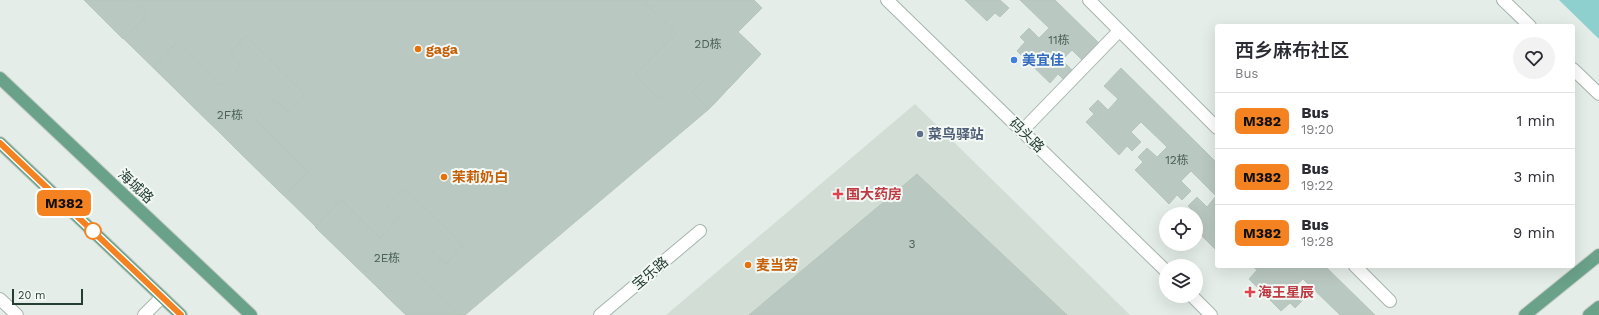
<!DOCTYPE html>
<html lang="en">
<head>
<meta charset="utf-8">
<style>
	:root { --surface:#fff; --page:#f2f2f3; --text:#2b2b33; --muted:#7c7c81; --line:#e1e1e2 }
	body { margin:0; font-family:"Work Sans","Noto Sans SC",sans-serif; background:var(--page); color:var(--text); height:100vh; display:flex; flex-direction:column; font-size:15px; white-space:nowrap }
	* { box-sizing:border-box; margin:0 }
	p { font-size:13px; color:var(--muted) }
	.icon { flex:none; width:22px; height:22px; fill:none; stroke:currentColor; stroke-width:2; stroke-linecap:round; stroke-linejoin:round }
	.map { position:relative; flex:1; overflow:hidden }
	.side { position:absolute; left:1215px; top:24px; width:360px; height:244px; display:flex; flex-direction:column; background:var(--surface); border-radius:4px; box-shadow:0 4px 16px #0002 }
	.side>* { flex:none }
	.badge { padding:0 8px; border-radius:6px; font-size:14px; line-height:26px }
	.buttons { position:absolute; left:1159px; top:207px; display:grid; gap:8px }
	.buttons a { display:grid; place-items:center; width:44px; height:44px; border-radius:50%; background:var(--surface); box-shadow:0 4px 16px #0002; font-size:20px }
	.scale { position:absolute; left:12px; bottom:10px; width:71px; box-sizing:border-box; padding-left:4px; border:2px solid #243e32; border-top:0; font-size:11px; line-height:14px; white-space:nowrap; color:#243e32; -webkit-text-stroke:3px #f4f9f6; paint-order:stroke }
	.map>.badge { position:absolute; translate:-50% -50%; box-shadow:0 0 0 2px #fff }
	.round { display:grid; place-items:center; flex:none; width:42px; height:42px; border-radius:21px; background:var(--page) }
	.head { display:flex; align-items:center; justify-content:space-between; height:68px; padding:0 20px }
	h1 { font-size:19px; font-weight:600; line-height:30px }
	ul { padding:0; list-style:none }
	li { display:flex; align-items:center; gap:12px; height:56px; padding:0 20px; border-top:1px solid var(--line) }
	li div { flex:1 }
	li b { display:block; font-size:15px }
	li em { font-style:normal }
	li .badge { min-width:44px; font-weight:700; text-align:center }
	.map>svg:first-child { display:block }
</style>
</head>
<body>
<div class="map">
<svg width="1599" height="315" viewBox="0 0 1599 315">
	<rect width="100%" height="100%" fill="#e4ede7"/>
	<path fill="#d2ddd6" d="M 915,104 L 1130,315 L 666,315 Z"/>
	<path fill="#8ed0ce" d="M 1559,0 L 1599,0 L 1599,39 Z"/>
	<g fill="#b9c8c0" stroke="#b6c6bd">
		<path d="M 84,0 L 754,0 L 762,8 L 738,32 L 761,54 L 709,109 L 465,315 L 406,315 Z"/>
		<path d="M 84,0 L 133,0 L 148,15 L 123,39 Z"/>
		<path d="M 642,0 L 754,0 L 762,8 L 738,32 L 761,54 L 709,109 L 692,92 L 703,81 L 690,68 L 659,99 L 635,75 L 676,33 Z"/>
		<path d="M 965,0 L 1000,0 L 1009,8 L 1000,17 L 995,13 L 987,21 Z"/>
		<path d="M 1020,0 L 1055,0 L 1103,47 L 1086,64 L 1072,50 L 1062,60 L 1072,70 L 1063,79 L 1058,74 L 1050,83 L 1017,51 L 1025,42 L 1020,37 L 1029,28 L 1039,38 L 1049,28 Z"/>
		<path d="M 246,36 L 305,94 L 287,112 L 275,99 L 255,119 L 308,171 L 284,196 L 153,67 L 177,42 L 221,86 L 241,66 L 229,54 Z"/>
		<path d="M 1121,68 L 1217,163 L 1217,251 L 1196,230 L 1196,214 L 1190,214 L 1193,211 L 1188,206 L 1197,197 L 1207,207 L 1216,196 L 1191,171 L 1181,181 L 1191,191 L 1182,200 L 1177,195 L 1169,204 L 1135,170 L 1143,162 L 1138,157 L 1147,148 L 1157,157 L 1167,147 L 1141,122 L 1131,132 L 1141,142 L 1132,151 L 1127,146 L 1119,155 L 1086,122 L 1094,114 L 1089,109 L 1098,100 L 1108,110 L 1118,99 L 1104,86 Z"/>
		<path d="M 917,174 L 1067,315 L 749,315 Z"/>
		<path d="M 405,188 L 463,245 L 446,264 L 433,252 L 414,271 L 458,315 L 406,315 L 315,227 L 341,200 L 380,238 L 399,218 L 387,206 Z"/>
		<path d="M 1252,266 L 1325,266 L 1375,315 L 1340,315 L 1303,279 L 1293,288 L 1304,299 L 1295,308 L 1290,303 L 1281,311 L 1249,279 L 1257,270 Z"/>
	</g>
	<g fill="none" stroke-linecap="round" stroke-linejoin="round">
		<defs>
			<g id="minor">
				<path d="M 887,0 L 1166,271"/>
				<path d="M 1089,0 L 1217,128"/>
				<path d="M 1503,0 L 1530,26"/>
				<path d="M 1573,69 L 1599,94"/>
				<path d="M 1022,131 L 1119,31"/>
				<path d="M 1355,266 L 1390,301"/>
				<path d="M 1192,296 L 1211,315"/>
				<path d="M 0,299 L 17,315"/>
				<path d="M 144,315 L 162,297"/>
				<path d="M 600,315 L 700,231"/>
			</g>
			<g id="major">
				<path d="M 0,78 L 251,315"/>
				<path d="M 0,143 L 181,315"/>
				<path d="M 1525,315 L 1599,255"/>
				<path d="M 1589,315 L 1599,307"/>
			</g>
		</defs>
		<use href="#minor" stroke="#a7b5ad" stroke-width="14"/>
		<use href="#major" stroke="#c2c9c6" stroke-width="14"/>
		<use href="#minor" stroke="#fff" stroke-width="12"/>
		<use href="#major" stroke="#6aa189" stroke-width="12"/>
	</g>
	<g fill="none" stroke-linecap="round" stroke-linejoin="round">
		<defs>
			<path id="line" d="M 0,143 L 181,315"/>
		</defs>
		<use href="#line" stroke="#fff" stroke-width="9"/>
		<use href="#line" stroke="#f58220" stroke-width="6"/>
	</g>
	<g fill="#e8710a" stroke="#f4f9f6" stroke-width="1.5">
		<circle cx="418" cy="49" r="4"/>
		<circle cx="444" cy="177" r="4"/>
		<circle cx="748" cy="265" r="4"/>
	</g>
	<circle fill="#3f7fe0" stroke="#f4f9f6" stroke-width="1.5" cx="1014" cy="60" r="4"/>
	<circle fill="#5c6f8a" stroke="#f4f9f6" stroke-width="1.5" cx="920" cy="134" r="4"/>
	<g fill="#e0444e" stroke="#f4f9f6" stroke-width="1.5">
		<path d="M836 188h4v4h4v4h-4v4h-4v-4h-4v-4h4z"/>
		<path d="M1248 286h4v4h4v4h-4v4h-4v-4h-4v-4h4z"/>
	</g>
	<circle fill="#fff" stroke="#f58220" stroke-width="2" cx="93" cy="231" r="8"/>
	<g text-anchor="middle" stroke-width="4" stroke-linejoin="round" paint-order="stroke">
		<g font-size="12" fill="#496056">
			<text x="1059" y="44">11栋</text>
			<text x="708" y="48">2D栋</text>
			<text x="230" y="119">2F栋</text>
			<text x="1177" y="164">12栋</text>
			<text x="912" y="248">3</text>
			<text x="387" y="262">2E栋</text>
		</g>
		<g font-size="14" font-weight="bold" fill="#c56008" stroke="#f4f9f6" text-anchor="start">
			<text x="426" y="54">gaga</text>
			<text x="452" y="182">茉莉奶白</text>
			<text x="756" y="270">麦当劳</text>
		</g>
		<g font-size="14" font-weight="bold" fill="#366cbe" stroke="#f4f9f6" text-anchor="start">
			<text x="1022" y="65">美宜佳</text>
		</g>
		<g font-size="14" font-weight="bold" fill="#4e5e75" stroke="#f4f9f6" text-anchor="start">
			<text x="928" y="139">菜鸟驿站</text>
		</g>
		<g font-size="14" fill="#243e32" stroke="#f4f9f6">
			<text transform="translate(1027 135) rotate(44)" y="5">码头路</text>
			<text transform="translate(136 186) rotate(43)" y="5">海城路</text>
			<text transform="translate(650 273) rotate(-40)" y="5">宝乐路</text>
		</g>
		<g font-size="14" font-weight="bold" fill="#be3a42" stroke="#f4f9f6" text-anchor="start">
			<text x="846" y="199">国大药房</text>
			<text x="1258" y="297">海王星辰</text>
		</g>
	</g>
</svg>
<div class="buttons">
<a><svg class="icon" aria-label="locate" viewBox="0 0 24 24"><circle cx="12" cy="12" r="6"/><path d="M12 2v4M12 18v4M2 12h4M18 12h4"/></svg></a>
<a><svg class="icon" aria-label="layers" viewBox="0 0 24 24"><path d="M12 4l9 5-9 5-9-5zM3 14l9 5 9-5"/></svg></a>
</div>
<div class="scale">20 m</div>
<b class="badge" style="left:64px;top:203px;background:#f58220;color:#111">M382</b>
<section class="side">
<div class="head"><div><h1>西乡麻布社区</h1><p>Bus</p></div><a class="round"><svg class="icon" aria-label="heart" viewBox="0 0 24 24"><path d="M12 20l-8-8c-3-5 5-10 8-4 3-6 11-1 8 4z"/></svg></a></div>
<ul>
<li><span class="badge" style="background:#f58220;color:#111">M382</span><div><b>Bus</b><p>19:20</p></div><em>1 min</em></li>
<li><span class="badge" style="background:#f58220;color:#111">M382</span><div><b>Bus</b><p>19:22</p></div><em>3 min</em></li>
<li><span class="badge" style="background:#f58220;color:#111">M382</span><div><b>Bus</b><p>19:28</p></div><em>9 min</em></li>
</ul>
</section>
</div>
</body>
</html>
